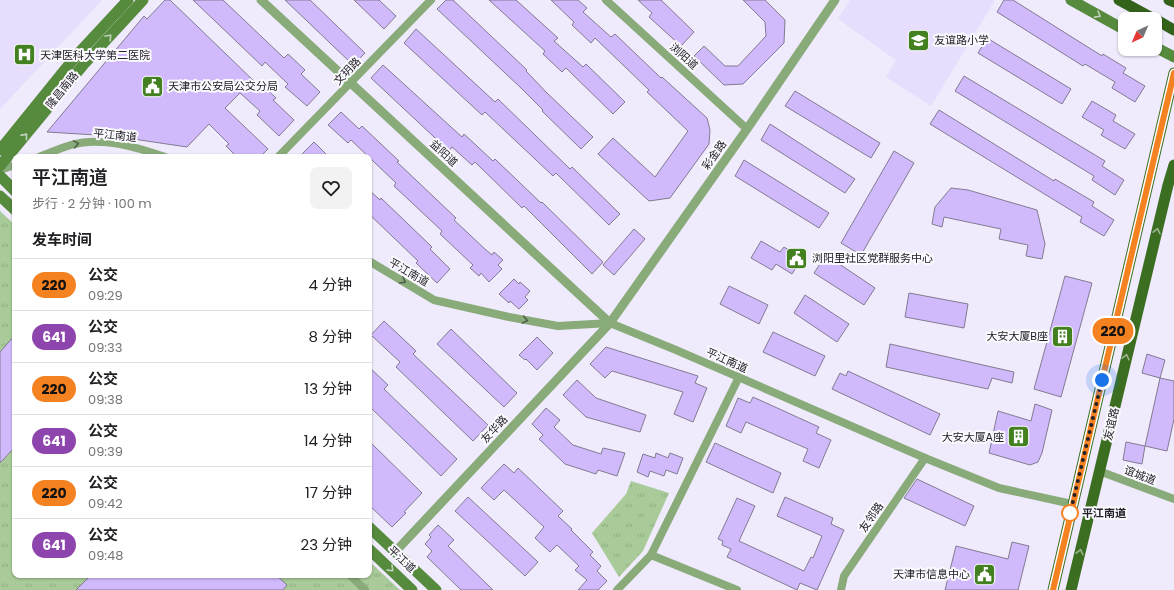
<!DOCTYPE html>
<html lang="zh">
<head>
<meta charset="utf-8">
<style>
	:root { --surface:#fff; --page:#f2f2f2; --text:#202124; --muted:#757577; --line:#e0e0e0 }
	body { margin:0; font-family:Poppins,"Noto Sans SC",sans-serif; background:var(--page); color:var(--text); height:100vh; display:flex; flex-direction:column; font-size:15px; white-space:nowrap }
	* { box-sizing:border-box; margin:0 }
	p { font-size:13px; color:var(--muted) }
	.icon { flex:none; width:22px; height:22px; fill:none; stroke:currentColor; stroke-width:2; stroke-linecap:round; stroke-linejoin:round }
	.map { position:relative; flex:1; overflow:hidden }
	.panel { position:absolute; left:12px; top:154px; width:360px; height:424px; display:flex; flex-direction:column; background:var(--surface); border-radius:8px; box-shadow:0 1px 3px #0004 }
	.panel>* { flex:none }
	.badge { padding:0 8px; border-radius:13px; font-size:14px; line-height:26px }
	.needle { width:26px; rotate:224deg }
	.controls { position:absolute; left:1118px; top:12px; display:grid; gap:8px }
	.controls a { display:grid; place-items:center; width:44px; height:44px; border-radius:8px; background:var(--surface); box-shadow:0 1px 3px #0004; font-size:20px }
	.you { position:absolute; width:20px; height:20px; margin:-10px; border:3px solid #fff; border-radius:50%; background:#1a73e8; box-shadow:0 0 0 6px #1a73e833 }
	.map>.badge { position:absolute; translate:-50% -50%; box-shadow:0 0 0 2px #fff }
	h2 { padding:0 20px; font-size:15px; line-height:36px }
	.round { display:grid; place-items:center; flex:none; width:42px; height:42px; border-radius:8px; background:var(--page) }
	.overview { display:flex; align-items:center; justify-content:space-between; height:68px; padding:0 20px }
	h1 { font-size:19px; font-weight:600; line-height:30px }
	ul { padding:0; list-style:none }
	li { display:flex; align-items:center; gap:12px; height:52px; padding:0 20px; border-top:1px solid var(--line) }
	li div { flex:1 }
	li b { display:block; font-size:15px }
	li em { font-style:normal }
	li .badge { min-width:44px; font-weight:700; text-align:center }
	.map>svg:first-child { display:block }
</style>
</head>
<body>
<div class="map">
<svg width="1174" height="590" viewBox="0 0 1174 590">
	<defs>
		<pattern id="park-tufts" width="24" height="20" patternUnits="userSpaceOnUse"><rect width="24" height="20" fill="#a8cb99"/><path d="M3 7l-1-3M5 7V3M7 7l1-3M15 17l-1-3M17 17v-4M19 17l1-3" fill="none" stroke="#90ae84"/></pattern>
	</defs>
	<rect width="100%" height="100%" fill="#f0eafd"/>
	<g fill="#e7ddfc">
		<path d="M 0,0 L 102,0 L 0,109 Z"/>
		<path d="M 850,0 L 995,0 L 931,106 L 886,77 L 896,60 L 838,19 Z"/>
	</g>
	<g fill="url(#park-tufts)">
		<path d="M 0,211 L 15,225 L 15,575 L 369,575 L 369,561 L 400,590 L 0,590 Z"/>
		<path d="M 631,481 L 669,493 L 643,551 L 619,577 L 592,533 L 626,494 Z"/>
	</g>
	<g fill="#d1bafc" stroke="#827b91">
		<path d="M 165,0 L 170,0 L 257,84 L 259,82 L 276,98 L 273,100 L 294,120 L 279,136 L 257,115 L 260,111 L 240,93 L 225,108 L 268,149 L 260,157 L 237,157 L 226,146 L 229,144 L 209,124 L 187,147 L 113,136 L 47,132 L 144,16 L 147,19 Z"/>
		<path d="M 193,0 L 223,0 L 284,58 L 288,54 L 305,70 L 301,74 L 320,92 L 307,106 L 285,87 L 288,84 L 265,62 L 262,66 Z"/>
		<path d="M 285,0 L 310,0 L 365,53 L 353,65 Z"/>
		<path d="M 354,0 L 379,0 L 396,16 L 384,29 Z"/>
		<path d="M 446,0 L 453,0 L 527,70 L 526,71 L 546,92 L 593,137 L 581,149 L 542,111 L 543,110 L 521,88 L 437,9 Z"/>
		<path d="M 489,0 L 516,0 L 558,38 L 554,41 L 583,67 L 586,64 L 625,102 L 613,114 L 566,68 L 562,72 L 543,54 L 545,51 Z"/>
		<path d="M 551,0 L 578,0 L 587,8 L 583,12 L 611,37 L 615,34 L 661,78 L 662,77 L 707,118 L 710,130 L 709,144 L 670,198 L 649,201 L 598,154 L 613,138 L 655,177 L 688,131 L 647,92 L 649,90 L 595,38 L 591,43 L 572,25 L 574,22 Z"/>
		<path d="M 638,0 L 661,0 L 694,32 L 681,46 L 649,17 L 652,13 Z"/>
		<path d="M 743,0 L 765,0 L 785,20 L 784,43 L 743,84 L 724,85 L 694,56 L 704,46 L 725,66 L 738,66 L 766,36 L 765,22 Z"/>
		<path d="M 1004,0 L 1013,0 L 1102,56 L 1103,54 L 1126,68 L 1123,73 L 1145,86 L 1135,102 L 1112,88 L 1115,82 L 1085,64 L 1083,66 L 997,12 Z"/>
		<path d="M 416,29 L 495,102 L 498,99 L 570,169 L 572,167 L 620,214 L 609,225 L 556,173 L 553,176 L 485,112 L 482,115 L 404,43 Z"/>
		<path d="M 987,38 L 1071,89 L 1062,104 L 978,53 Z"/>
		<path d="M 383,65 L 462,137 L 464,134 L 493,161 L 495,159 L 541,203 L 542,202 L 603,262 L 592,274 L 524,206 L 522,208 L 475,162 L 472,165 L 452,147 L 449,151 L 371,78 Z"/>
		<path d="M 964,76 L 1105,161 L 1102,166 L 1124,180 L 1115,195 L 1092,180 L 1094,176 L 955,91 Z"/>
		<path d="M 795,91 L 880,143 L 871,158 L 785,106 Z"/>
		<path d="M 1092,101 L 1116,115 L 1113,121 L 1135,134 L 1125,149 L 1101,135 L 1104,130 L 1082,117 Z"/>
		<path d="M 939,110 L 1054,181 L 1055,179 L 1094,202 L 1092,206 L 1114,220 L 1104,236 L 1080,222 L 1082,217 L 930,124 Z"/>
		<path d="M 341,112 L 359,129 L 362,126 L 399,161 L 397,162 L 456,218 L 454,220 L 486,250 L 492,255 L 494,252 L 503,260 L 498,265 L 502,269 L 489,282 L 481,273 L 479,276 L 470,268 L 473,265 L 440,234 L 442,231 L 394,186 L 396,183 L 351,140 L 348,143 L 328,125 Z"/>
		<path d="M 770,124 L 855,179 L 845,193 L 761,140 Z"/>
		<path d="M 314,142 L 329,157 L 299,157 Z"/>
		<path d="M 894,151 L 914,163 L 861,255 L 841,243 Z"/>
		<path d="M 744,160 L 829,213 L 819,228 L 735,176 Z"/>
		<path d="M 951,188 L 968,190 L 1037,210 L 1045,244 L 1042,259 L 1026,256 L 1028,245 L 999,239 L 1001,229 L 944,217 L 942,227 L 932,224 L 935,207 Z"/>
		<path d="M 369,190 L 380,200 L 381,198 L 432,247 L 430,249 L 450,269 L 437,283 L 416,263 L 418,261 L 369,214 Z"/>
		<path d="M 634,229 L 645,239 L 614,275 L 603,265 Z"/>
		<path d="M 761,241 L 780,252 L 784,247 L 802,258 L 792,274 L 776,264 L 772,270 L 751,258 Z"/>
		<path d="M 826,255 L 875,288 L 864,305 L 814,273 Z"/>
		<path d="M 1065,276 L 1092,283 L 1061,397 L 1034,389 Z"/>
		<path d="M 514,279 L 519,284 L 520,282 L 530,291 L 525,297 L 528,300 L 519,309 L 510,301 L 509,303 L 499,294 Z"/>
		<path d="M 729,286 L 768,305 L 759,324 L 720,304 Z"/>
		<path d="M 909,293 L 968,304 L 964,328 L 905,317 Z"/>
		<path d="M 805,295 L 849,324 L 837,342 L 794,313 Z"/>
		<path d="M 384,321 L 416,351 L 413,354 L 488,425 L 473,441 L 396,367 L 400,362 L 371,335 Z"/>
		<path d="M 451,329 L 517,393 L 504,407 L 437,344 Z"/>
		<path d="M 773,332 L 825,356 L 815,376 L 763,352 Z"/>
		<path d="M 15,335 L 15,447 L 0,463 L 0,352 Z"/>
		<path d="M 537,337 L 553,353 L 537,370 L 526,359 L 525,360 L 519,355 Z"/>
		<path d="M 890,344 L 1014,372 L 1012,383 L 992,378 L 988,389 L 886,367 Z"/>
		<path d="M 606,347 L 698,376 L 695,383 L 707,388 L 693,422 L 674,414 L 683,392 L 612,371 L 605,378 L 590,364 Z"/>
		<path d="M 1147,354 L 1165,360 L 1160,378 L 1142,373 Z"/>
		<path d="M 369,367 L 388,385 L 384,389 L 457,459 L 441,476 L 369,406 Z"/>
		<path d="M 848,371 L 940,414 L 930,435 L 832,389 L 840,373 L 846,376 Z"/>
		<path d="M 1160,378 L 1174,381 L 1174,419 L 1167,451 L 1145,446 Z"/>
		<path d="M 577,380 L 596,398 L 646,415 L 640,432 L 586,417 L 563,395 Z"/>
		<path d="M 753,397 L 819,427 L 816,433 L 831,440 L 819,468 L 803,461 L 808,449 L 746,422 L 741,433 L 726,426 L 738,398 L 750,403 Z"/>
		<path d="M 1035,404 L 1052,410 L 1042,453 L 1038,462 L 1030,465 L 989,453 L 998,411 L 1031,421 Z"/>
		<path d="M 546,408 L 560,420 L 554,427 L 573,445 L 601,454 L 603,448 L 625,453 L 617,476 L 598,470 L 596,474 L 565,464 L 539,439 L 543,435 L 532,424 Z"/>
		<path d="M 369,441 L 422,493 L 404,512 L 406,513 L 392,527 L 369,505 Z"/>
		<path d="M 1126,442 L 1145,446 L 1142,464 L 1123,460 Z"/>
		<path d="M 715,443 L 781,473 L 773,493 L 706,462 Z"/>
		<path d="M 656,453 L 668,458 L 670,453 L 683,458 L 677,474 L 666,470 L 664,476 L 650,471 L 648,477 L 637,472 L 643,454 L 655,458 Z"/>
		<path d="M 504,464 L 514,473 L 518,468 L 563,511 L 558,516 L 572,529 L 571,530 L 593,552 L 590,555 L 601,566 L 597,571 L 607,581 L 598,590 L 578,590 L 587,580 L 575,570 L 579,566 L 557,545 L 550,552 L 535,538 L 544,527 L 504,490 L 494,500 L 481,488 Z"/>
		<path d="M 917,479 L 974,506 L 965,526 L 904,498 Z"/>
		<path d="M 468,497 L 538,562 L 525,576 L 455,511 Z"/>
		<path d="M 785,497 L 833,518 L 831,524 L 844,530 L 817,590 L 800,583 L 797,590 L 727,557 L 731,549 L 722,545 L 723,541 L 718,539 L 737,498 L 755,506 L 739,541 L 804,571 L 811,557 L 813,558 L 822,536 L 777,516 Z"/>
		<path d="M 438,525 L 454,540 L 448,546 L 493,590 L 461,590 L 427,557 L 432,551 L 425,544 L 431,537 L 429,535 Z"/>
		<path d="M 1012,542 L 1029,546 L 1018,590 L 945,590 L 956,546 L 1008,559 Z"/>
		<path d="M 91,575 L 276,575 L 287,585 L 283,590 L 76,590 Z"/>
	</g>
	<g fill="none" stroke-linecap="round" stroke-linejoin="round">
		<g stroke="#88ab79" stroke-width="8">
			<path d="M 606,0 L 747,129"/>
			<path d="M 39,157 C 50,153 60,148 71,145 C 102,136 136,147 165,157"/>
			<path d="M 278,157 L 431,0"/>
			<path d="M 0,170 L 15,165"/>
			<path d="M 369,261 L 434,300 L 509,317 L 558,326 L 610,323 L 676,350 L 925,458 L 999,488 L 1072,504"/>
			<path d="M 1099,471 L 1174,499"/>
			<path d="M 651,555 L 737,590"/>
			<path d="M 350,575 L 365,590"/>
			<path d="M 617,590 L 651,555 L 739,377"/>
			<path d="M 841,590 L 844,576 L 925,458"/>
		</g>
		<g stroke="#88ab79" stroke-width="9">
			<path d="M 261,0 L 610,323"/>
			<path d="M 395,552 L 610,323 L 747,129 L 835,0"/>
		</g>
		<g stroke="#568a3d" stroke-width="11">
			<path d="M 1071,0 L 1125,30"/>
			<path d="M 1155,47 L 1174,57"/>
			<path d="M 0,150 L 76,56 L 128,0"/>
			<path d="M 0,166 L 84,64 L 143,0"/>
			<path d="M 0,176 L 15,191"/>
			<path d="M 0,196 L 15,210"/>
			<path d="M 369,527 L 436,590"/>
			<path d="M 369,549 L 412,590"/>
		</g>
		<g stroke="#3c6e21" stroke-width="11">
			<path d="M 1053,590 L 1174,73"/>
			<path d="M 1071,590 L 1168,185 L 1174,165"/>
		</g>
		<g stroke="#33621a" stroke-width="11">
			<path d="M 1119,0 L 1154,19"/>
			<path d="M 1169,0 L 1174,2"/>
			<path d="M 1155,19 L 1174,30"/>
		</g>
	</g>
	<defs><path id="oneway-chevron" d="M-2-3.5L2.5 0L-2 3.5" fill="none" stroke-width="1.6" stroke-linecap="round" stroke-linejoin="round"/></defs>
	<g stroke="#c1d3ba">
		<use href="#oneway-chevron" transform="translate(1098 15) rotate(29)"/>
		<use href="#oneway-chevron" transform="translate(109 37) rotate(-47)"/>
		<use href="#oneway-chevron" transform="translate(25 136) rotate(-51)"/>
		<use href="#oneway-chevron" transform="translate(391 569) rotate(44)"/>
	</g>
	<g stroke="#505f4c">
		<use href="#oneway-chevron" transform="translate(76 144) rotate(-10)"/>
		<use href="#oneway-chevron" transform="translate(403 281) rotate(30)"/>
		<use href="#oneway-chevron" transform="translate(525 320) rotate(10)"/>
	</g>
	<g stroke="#9cb490">
		<use href="#oneway-chevron" transform="translate(1157 231) rotate(-77)"/>
		<use href="#oneway-chevron" transform="translate(1126 357) rotate(-77)"/>
		<use href="#oneway-chevron" transform="translate(1080 552) rotate(-77)"/>
	</g>
	<g fill="none" stroke-linecap="round" stroke-linejoin="round">
		<defs>
			<path id="line" d="M 1053,590 L 1174,73"/>
		</defs>
		<use href="#line" stroke="#fff" stroke-width="9"/>
		<use href="#line" stroke="#f58220" stroke-width="6"/>
		<path stroke="#232028" stroke-width="4" stroke-dasharray="0 7.2" d="M 1070,513 L 1069,518 L 1102,380"/>
	</g>
	<defs>
		<symbol id="school-square" viewBox="-11 -11 22 22"><rect x="-9" y="-9" width="18" height="18" rx="4" fill="#438120" stroke="#fbfafe"/><path d="M0-5L7-2L0 1L-7-2ZM-4 1L0 2.5L4 1V4Q0 6-4 4Z" fill="#fff"/></symbol>
		<symbol id="hospital-square" viewBox="-11 -11 22 22"><rect x="-9" y="-9" width="18" height="18" rx="4" fill="#438120" stroke="#fbfafe"/><path d="M-5-5h3v3.5h4V-5h3V5h-3V1.5h-4V5h-3Z" fill="#fff"/></symbol>
		<symbol id="civic-square" viewBox="-11 -11 22 22"><rect x="-9" y="-9" width="18" height="18" rx="4" fill="#438120" stroke="#fbfafe"/><path d="M-.6-6.5H3V-4.5H.6V-3L4-1V1h2V6H-6V1h2V-1L-.6-3ZM-1.2 2.5V6h2.4V2.5Z" fill="#fff"/></symbol>
		<symbol id="building-square" viewBox="-11 -11 22 22"><rect x="-9" y="-9" width="18" height="18" rx="4" fill="#438120" stroke="#fbfafe"/><path d="M-4-6H4V6H1V3H-1V6H-4ZM-2.5-4.3h1.7v1.8h-1.7ZM.8-4.3h1.7v1.8H.8ZM-2.5-1h1.7V.8h-1.7ZM.8-1h1.7V.8H.8Z" fill="#fff"/></symbol>
	</defs>
	<g fill-rule="evenodd">
		<use href="#school-square" x="906" y="28" width="25" height="25"/>
		<use href="#hospital-square" x="12" y="42" width="25" height="25"/>
		<use href="#civic-square" x="140" y="74" width="25" height="25"/>
		<use href="#civic-square" x="784" y="246" width="25" height="25"/>
		<use href="#building-square" x="1050" y="324" width="25" height="25"/>
		<use href="#building-square" x="1006" y="424" width="25" height="25"/>
		<use href="#civic-square" x="972" y="562" width="25" height="25"/>
	</g>
	<circle fill="#fff" stroke="#f58220" stroke-width="2" cx="1070" cy="513" r="8"/>
	<g text-anchor="middle" stroke-width="4" stroke-linejoin="round" paint-order="stroke">
		<g font-size="11" fill="#232028" stroke="#fbfafe" text-anchor="start">
			<text x="934" y="44">友谊路小学</text>
			<text x="40" y="59">天津医科大学第二医院</text>
			<text x="168" y="90">天津市公安局公交分局</text>
			<text x="812" y="262">浏阳里社区党群服务中心</text>
			<text x="1048" y="340" text-anchor="end">大安大厦B座</text>
			<text x="1004" y="441" text-anchor="end">大安大厦A座</text>
			<text x="970" y="578" text-anchor="end">天津市信息中心</text>
		</g>
		<g font-size="11" fill="#232028" stroke="#fbfafe">
			<text transform="translate(684 56) rotate(42)" y="4">浏阳道</text>
			<text transform="translate(347 71) rotate(-46)" y="4">文玥路</text>
			<text transform="translate(62 90) rotate(-51)" y="4">隆昌南路</text>
			<text transform="translate(115 135) rotate(6)" y="4">平江南道</text>
			<text transform="translate(444 153) rotate(43)" y="4">益阳道</text>
			<text transform="translate(714 155) rotate(-55)" y="4">彩金路</text>
			<text transform="translate(409 272) rotate(30)" y="4">平江南道</text>
			<text transform="translate(727 360) rotate(24)" y="4">平江南道</text>
			<text transform="translate(1111 424) rotate(-77)" y="4">友谊路</text>
			<text transform="translate(494 429) rotate(-47)" y="4">友华路</text>
			<text transform="translate(1140 475) rotate(20)" y="4">谊城道</text>
			<text transform="translate(871 517) rotate(-56)" y="4">友邻路</text>
			<text transform="translate(402 559) rotate(43)" y="4">平江道</text>
		</g>
		<g font-size="11" font-weight="bold" fill="#232028" stroke="#fbfafe" text-anchor="start">
			<text x="1082" y="517">平江南道</text>
		</g>
	</g>
</svg>
<div class="controls">
<a><svg class="needle" viewBox="-14 -14 28 28"><path d="M0-13l5 13h-10z" fill="#e53935"/><path d="M0 13l5-13h-10z" fill="#757577"/></svg></a>
</div>
<div class="you" style="left:1102px;top:380px"></div>
<b class="badge" style="left:1113px;top:331px;background:#f58220;color:#111">220</b>
<section class="panel">
<div class="overview"><div><h1>平江南道</h1><p>步行 · 2 分钟 · 100 m</p></div><a class="round"><svg class="icon" aria-label="heart" viewBox="0 0 24 24"><path d="M12 20l-8-8c-3-5 5-10 8-4 3-6 11-1 8 4z"/></svg></a></div>
<h2>发车时间</h2>
<ul>
<li><span class="badge" style="background:#f58220;color:#111">220</span><div><b>公交</b><p>09:29</p></div><em>4 分钟</em></li>
<li><span class="badge" style="background:#8e44ad;color:#fff">641</span><div><b>公交</b><p>09:33</p></div><em>8 分钟</em></li>
<li><span class="badge" style="background:#f58220;color:#111">220</span><div><b>公交</b><p>09:38</p></div><em>13 分钟</em></li>
<li><span class="badge" style="background:#8e44ad;color:#fff">641</span><div><b>公交</b><p>09:39</p></div><em>14 分钟</em></li>
<li><span class="badge" style="background:#f58220;color:#111">220</span><div><b>公交</b><p>09:42</p></div><em>17 分钟</em></li>
<li><span class="badge" style="background:#8e44ad;color:#fff">641</span><div><b>公交</b><p>09:48</p></div><em>23 分钟</em></li>
</ul>
</section>
</div>
</body>
</html>
